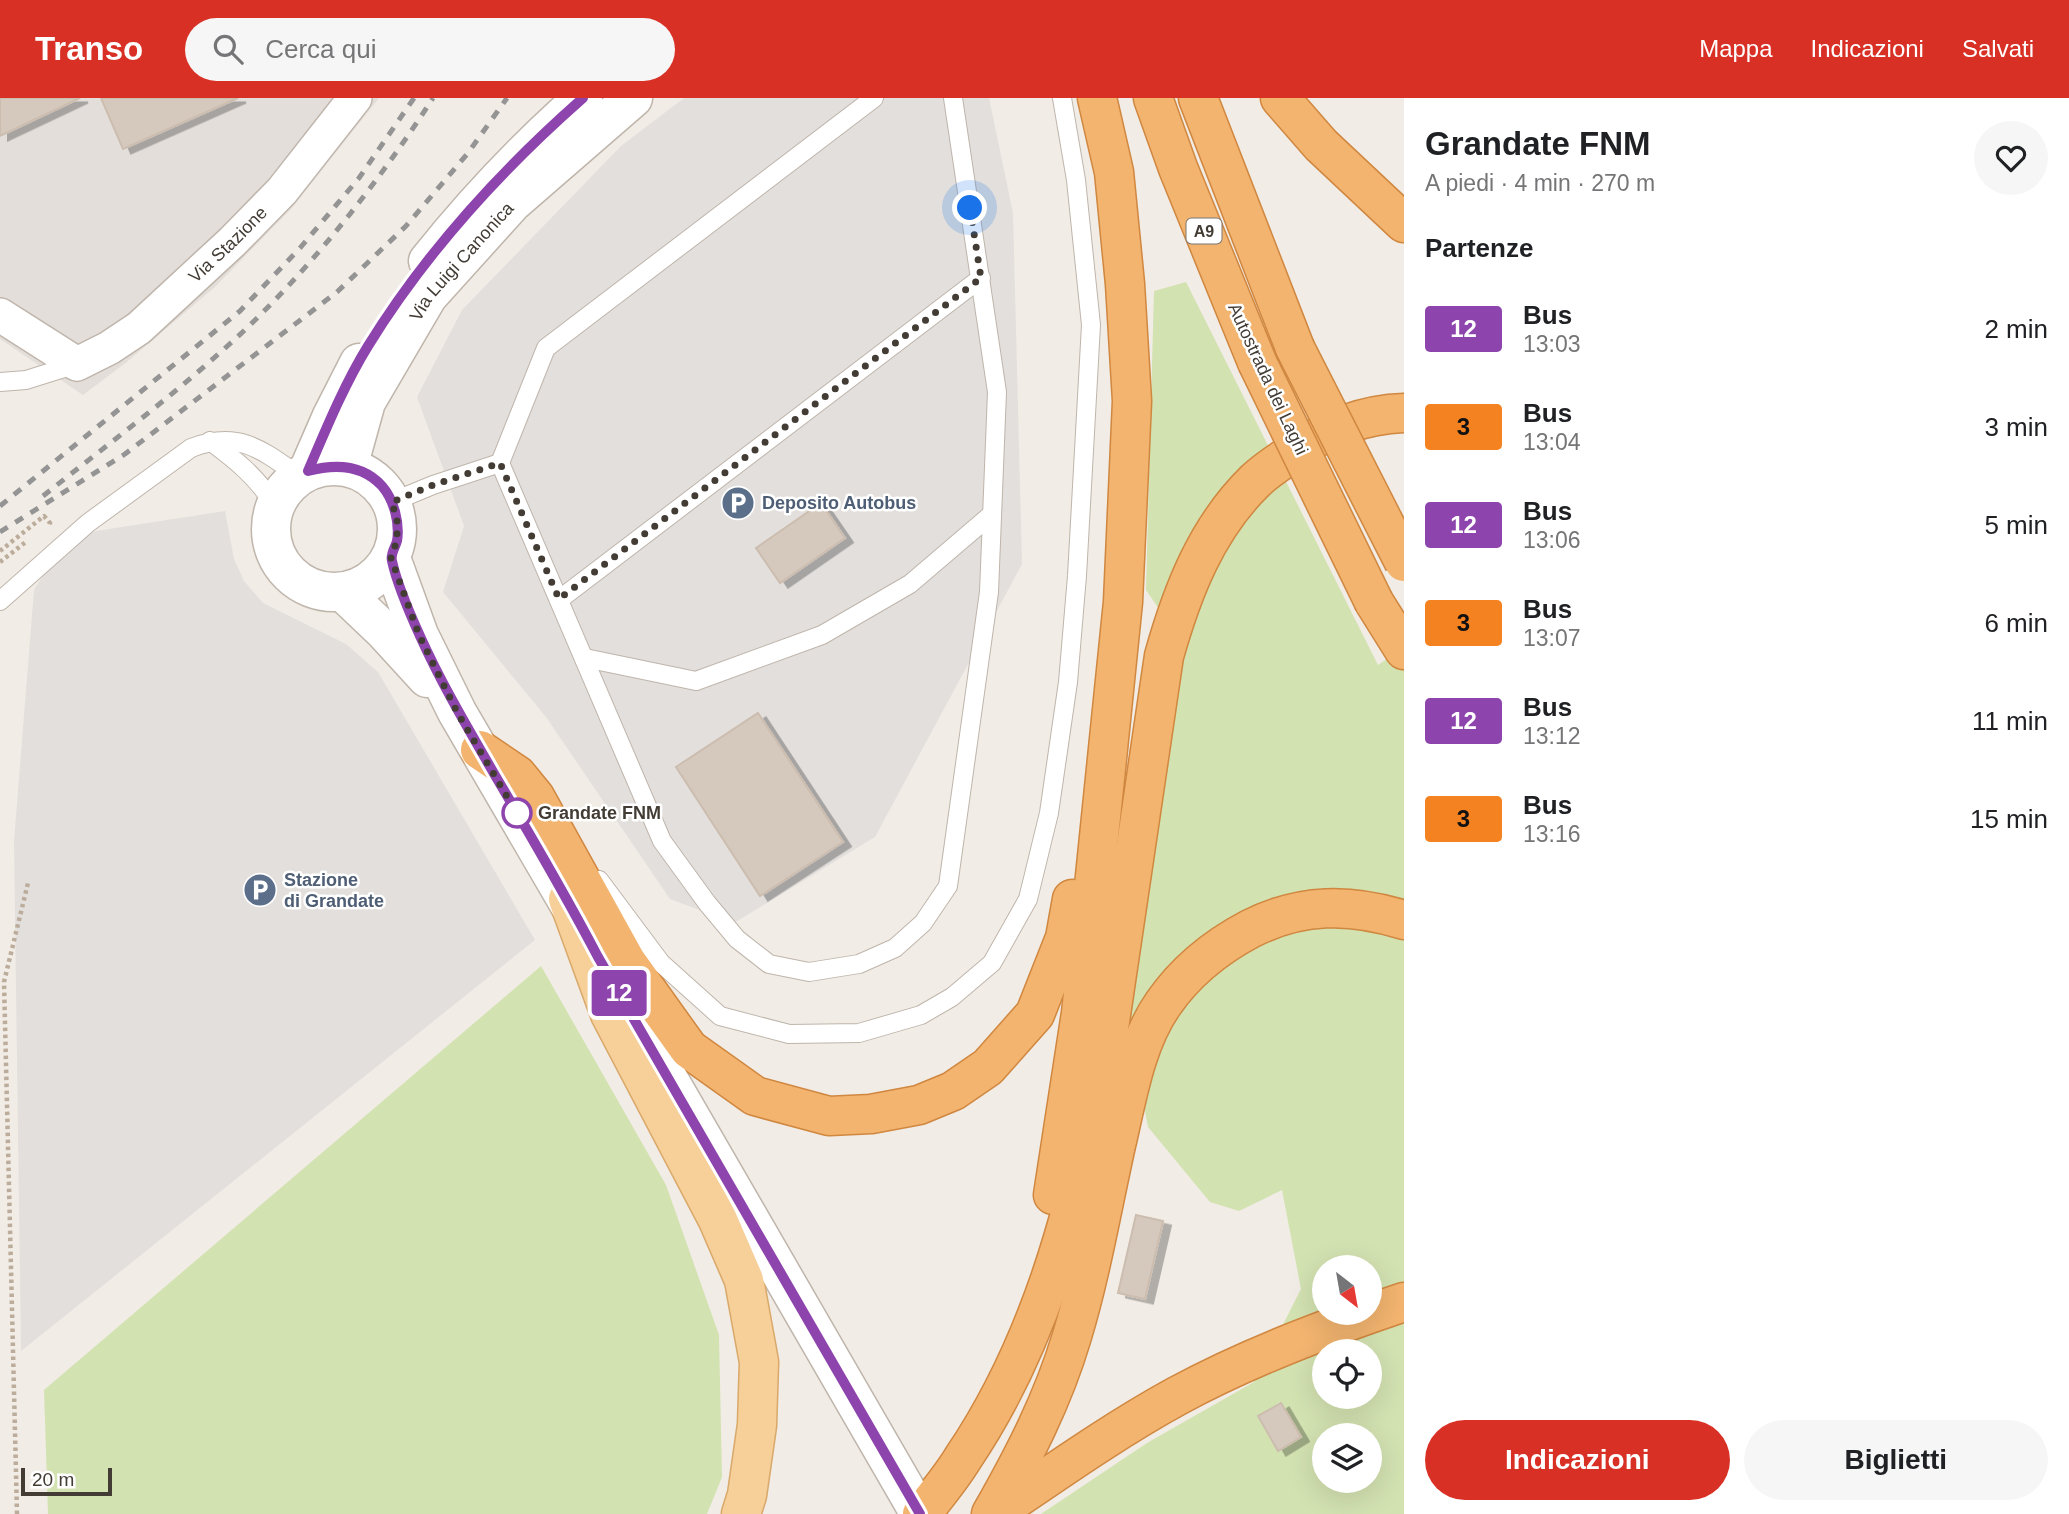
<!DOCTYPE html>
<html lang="it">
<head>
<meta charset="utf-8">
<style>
	:root { --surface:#fff; --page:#f6f6f6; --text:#202124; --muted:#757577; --accent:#d93025 }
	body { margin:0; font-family:Helvetica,sans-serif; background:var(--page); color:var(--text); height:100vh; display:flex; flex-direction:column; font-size:26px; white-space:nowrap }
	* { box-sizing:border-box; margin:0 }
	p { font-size:23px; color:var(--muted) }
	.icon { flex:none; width:38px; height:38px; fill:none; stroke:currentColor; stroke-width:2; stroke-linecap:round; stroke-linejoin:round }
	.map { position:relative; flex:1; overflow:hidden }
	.side { display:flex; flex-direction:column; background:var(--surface); width:665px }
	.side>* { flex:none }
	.badge { padding:0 14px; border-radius:5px; font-size:24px; line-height:46px }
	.needle { width:46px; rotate:149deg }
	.fabs { position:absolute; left:1312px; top:1157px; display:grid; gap:14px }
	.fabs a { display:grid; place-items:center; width:70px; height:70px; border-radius:50%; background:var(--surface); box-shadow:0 7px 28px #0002; font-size:35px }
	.scale { position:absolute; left:21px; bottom:18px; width:91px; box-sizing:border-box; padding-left:7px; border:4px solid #433c35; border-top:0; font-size:19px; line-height:24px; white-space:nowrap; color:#433c35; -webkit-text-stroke:5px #fff; paint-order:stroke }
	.you { position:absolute; width:35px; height:35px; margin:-18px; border:5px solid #fff; border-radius:50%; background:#1a73e8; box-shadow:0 0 0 10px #1a73e833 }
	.map>.badge { position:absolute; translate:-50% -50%; box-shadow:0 0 0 4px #fff }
	h2 { padding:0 21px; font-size:26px; line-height:63px }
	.round { display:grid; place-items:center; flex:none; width:74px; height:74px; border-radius:37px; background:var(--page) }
	.overview { display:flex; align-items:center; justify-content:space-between; height:119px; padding:0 21px }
	h1 { font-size:33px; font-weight:700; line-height:52px }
	.cta { display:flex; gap:14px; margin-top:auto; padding:14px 21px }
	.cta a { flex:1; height:80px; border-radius:42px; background:var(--accent); color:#fff; font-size:28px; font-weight:700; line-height:80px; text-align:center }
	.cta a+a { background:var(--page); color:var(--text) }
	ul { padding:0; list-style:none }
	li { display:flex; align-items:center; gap:21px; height:98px; padding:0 21px }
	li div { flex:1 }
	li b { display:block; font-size:26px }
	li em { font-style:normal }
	li .badge { min-width:77px; font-weight:700; text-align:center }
	header { display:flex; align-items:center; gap:42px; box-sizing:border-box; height:98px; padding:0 35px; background:var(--accent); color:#fff }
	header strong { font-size:33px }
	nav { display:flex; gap:38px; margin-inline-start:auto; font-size:24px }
	.search { width:490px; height:63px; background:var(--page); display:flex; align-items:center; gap:18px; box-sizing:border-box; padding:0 24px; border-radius:38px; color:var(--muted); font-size:26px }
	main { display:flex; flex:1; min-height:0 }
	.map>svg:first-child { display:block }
</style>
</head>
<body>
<header>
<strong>Transo</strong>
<div class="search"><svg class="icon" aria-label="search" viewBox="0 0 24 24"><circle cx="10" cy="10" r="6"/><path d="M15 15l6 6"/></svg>Cerca qui</div>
<nav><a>Mappa</a><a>Indicazioni</a><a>Salvati</a></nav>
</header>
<main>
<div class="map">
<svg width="1404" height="1416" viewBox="0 0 1404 1416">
	<defs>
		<filter id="shadow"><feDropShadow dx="8" dy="4.5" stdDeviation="0" flood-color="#0004"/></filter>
	</defs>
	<rect width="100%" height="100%" fill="#f1ece5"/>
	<path fill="#e3deda" d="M 0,0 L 379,0 L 292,110 L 215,189 L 128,263 L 83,297 L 0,241 Z"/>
	<g fill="#d3e2b1" fill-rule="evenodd">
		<path d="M 1186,184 L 1378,567 L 1404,549 L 1404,1416 L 1041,1416 L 1147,1345 L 1254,1284 L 1301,1191 L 1282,1092 L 1239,1113 L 1210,1104 L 1148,1029 L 1127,915 L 1178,539 L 1146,492 L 1154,193 ZM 1325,1169 L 1370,1169 L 1370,1214 L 1325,1214 ZM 1325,1253 L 1370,1253 L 1370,1298 L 1325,1298 ZM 1325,1337 L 1370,1337 L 1370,1382 L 1325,1382 Z"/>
		<path d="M 541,868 L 666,1087 L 719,1237 L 722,1379 L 707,1416 L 48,1416 L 44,1292 Z"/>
	</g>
	<g fill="#e2dfdd">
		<path d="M 684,0 L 989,0 L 1013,115 L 1022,466 L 875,739 L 734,825 L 670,801 L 546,619 L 443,494 L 464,428 L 417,299 L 462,212 L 621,48 Z"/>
		<path d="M 225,413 L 234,461 L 244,483 L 263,505 L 346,546 L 378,574 L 535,842 L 21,1253 L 14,743 L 34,492 L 61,449 L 96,433 Z"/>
	</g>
	<g fill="#d5c9be" stroke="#ccbdaf" stroke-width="2" filter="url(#shadow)">
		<path d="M 0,0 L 80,0 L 0,38 Z"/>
		<path d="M 101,0 L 238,0 L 123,51 Z"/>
		<path d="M 821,405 L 845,440 L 780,485 L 756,450 Z"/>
		<path d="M 758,615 L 843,744 L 760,798 L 676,669 Z"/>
		<path d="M 1136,1117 L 1163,1123 L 1145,1201 L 1118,1195 Z"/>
		<path d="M 1281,1305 L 1301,1339 L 1278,1353 L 1258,1318 Z"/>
	</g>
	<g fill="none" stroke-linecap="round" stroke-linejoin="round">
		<defs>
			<g id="service">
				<path d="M 0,284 L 26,282 L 77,266"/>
				<path d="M 210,343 C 236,362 258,380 275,408"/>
				<path d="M 500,365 L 546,250 L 874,0"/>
				<path d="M 392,404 L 433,387 L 500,365 L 662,743 L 707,805 L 737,841 L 769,866 L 809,874 L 859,866 L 895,850 L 923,825 L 948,788 L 989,494 L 997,294 L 953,0"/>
				<path d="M 560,501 L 981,180"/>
				<path d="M 0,503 L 88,425 L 191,350 C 238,332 261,351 299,378"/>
				<path d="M 585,560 L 696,583 L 822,537 L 910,486 L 992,416"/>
				<path d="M 599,782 L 661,865 L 720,918 L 789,936 L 859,935 L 921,917 L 952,899 L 992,865 L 1028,801 L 1049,715 L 1068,584 L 1077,478 L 1091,227 L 1076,82 L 1062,0"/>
			</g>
			<g id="minor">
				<path id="s1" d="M 0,217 L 77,266 L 109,250 L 139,230 L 232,144 L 282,93 L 355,0"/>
			</g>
			<g id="tertiary">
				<path d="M 428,163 C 476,103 525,51 583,0"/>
				<circle cx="334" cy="431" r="63"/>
				<path id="s2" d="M 348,369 L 366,304 L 428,198 L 512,105 L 633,0"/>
				<path d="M 308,373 L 332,318 L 359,265"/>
				<path d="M 391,460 L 419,537 L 457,614 L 583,830"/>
				<path d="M 343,494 L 384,533 L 427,580"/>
				<path d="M 610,880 L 920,1416"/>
			</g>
			<path id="primary" d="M 568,801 L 610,916 L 718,1122 L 744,1182 L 759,1264 L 757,1327 L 747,1397 L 741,1416"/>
			<g id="motorway">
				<path d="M 1153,0 L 1178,70 L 1257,264"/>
				<path d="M 1198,0 L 1295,250"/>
				<path d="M 1280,0 L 1321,47 L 1404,125"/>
				<path d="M 1374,504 L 1404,552"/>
				<path d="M 480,652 L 517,677 L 535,699 L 626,863 L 689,951 L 755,998 L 829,1018 L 871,1016 L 919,1007 L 953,993 L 988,969 L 1035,916 L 1065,840 L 1072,801"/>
				<path d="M 1053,1097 L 1081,915 L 1123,504 L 1132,303 L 1125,186 L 1114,74 L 1097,0"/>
				<path d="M 998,1413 C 1057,1373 1115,1332 1177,1298 C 1249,1259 1327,1230 1404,1204"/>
				<path d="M 922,1416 C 935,1398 951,1380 963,1360 C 1038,1249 1073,1121 1100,991 L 1164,558 C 1182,494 1206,431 1255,383 C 1266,372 1281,363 1294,354 C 1325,331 1365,316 1404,315"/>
				<path d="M 991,1416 C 1024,1358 1053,1302 1072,1238 C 1091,1175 1102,1110 1116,1047 C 1127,1001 1135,946 1163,906 C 1185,874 1216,849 1250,831 C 1301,805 1350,805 1404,822"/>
			</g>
		</defs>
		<use href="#service" stroke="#bfb5ab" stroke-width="20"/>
		<use href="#minor" stroke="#bfb5ab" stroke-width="36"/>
		<use href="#tertiary" stroke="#bfb5ab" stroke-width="41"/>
		<use href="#primary" stroke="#d9a96b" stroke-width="41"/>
		<use href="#motorway" stroke="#d08740" stroke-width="41"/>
		<g stroke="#bcac9b" stroke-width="4.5" stroke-dasharray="3.5 3.5" stroke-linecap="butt">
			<path d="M 0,453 L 44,418 L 50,425 L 48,427"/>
			<path d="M 0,464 L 27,443"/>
			<path d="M 17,1416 L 4,884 L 28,785"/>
		</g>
		<use href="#service" stroke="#fff" stroke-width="18"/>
		<use href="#minor" stroke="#fff" stroke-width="33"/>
		<use href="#tertiary" stroke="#fff" stroke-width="38"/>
		<use href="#primary" stroke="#f6cf99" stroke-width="38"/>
		<use href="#motorway" stroke="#f2b46f" stroke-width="38"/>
		<g stroke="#949494" stroke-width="5" stroke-dasharray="9 9" stroke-linecap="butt">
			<path d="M 43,398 C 112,343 185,289 249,228 C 319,160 380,82 433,0"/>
			<path d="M 0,408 L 240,213 L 300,150 L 359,80 L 414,0"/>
			<path d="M 0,434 L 125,356 L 337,194 L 406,128 L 468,55 L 507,0"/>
		</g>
		<defs>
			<g id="motorway-bridge">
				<path d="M 1295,250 L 1404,464"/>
				<path d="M 1257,264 L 1374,504"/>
			</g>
		</defs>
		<use href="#motorway-bridge" stroke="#d08740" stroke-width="41" stroke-linecap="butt"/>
		<use href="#motorway-bridge" stroke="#f2b46f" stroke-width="38"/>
	</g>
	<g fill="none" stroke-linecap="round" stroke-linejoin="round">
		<defs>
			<path id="line" d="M 583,0 C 500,73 426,154 368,248 C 344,287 326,331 308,373 C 334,366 362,366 382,388 C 394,402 400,425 397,443 C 395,450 390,456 392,463 C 397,486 410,516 420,538 C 442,587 469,632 496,679 C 531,738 566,798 598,859 L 920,1416"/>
		</defs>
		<use href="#line" stroke="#fff" stroke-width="16"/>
		<use href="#line" stroke="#8e44ad" stroke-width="10"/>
		<path stroke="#433c35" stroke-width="7" stroke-dasharray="0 12.6" d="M 517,715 L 518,717 L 457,614 L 419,537 L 391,460 L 397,442 L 397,423 L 392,404 L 433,387 L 500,365 L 559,501 L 981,180 L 970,110"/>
	</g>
	<defs>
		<symbol id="parking-disc" viewBox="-11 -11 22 22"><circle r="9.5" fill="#5c6f8a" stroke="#fff"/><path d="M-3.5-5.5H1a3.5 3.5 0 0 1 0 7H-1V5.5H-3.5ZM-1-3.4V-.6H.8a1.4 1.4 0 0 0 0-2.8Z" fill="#fff"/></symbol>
	</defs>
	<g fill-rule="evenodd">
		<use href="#parking-disc" x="719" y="386" width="38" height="38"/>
		<use href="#parking-disc" x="241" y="773" width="38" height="38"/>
	</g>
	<circle fill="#fff" stroke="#8e44ad" stroke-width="3.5" cx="517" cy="715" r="14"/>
	<g text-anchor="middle" stroke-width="5" stroke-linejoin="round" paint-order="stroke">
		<rect fill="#fff" stroke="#7b7672" stroke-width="2" x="1186.5" y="120.5" width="35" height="25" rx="5"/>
		<g font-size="16" font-weight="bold" fill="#433c35">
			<text x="1204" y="139">A9</text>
		</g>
		<g font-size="18" fill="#433c35" stroke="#fff">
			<text dy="6" stroke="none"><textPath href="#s1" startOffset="285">Via Stazione</textPath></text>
			<text dy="6" stroke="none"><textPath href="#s2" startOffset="238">Via Luigi Canonica</textPath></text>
			<text transform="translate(1268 281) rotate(65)" y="6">Autostrada dei Laghi</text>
		</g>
		<g font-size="18" font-weight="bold" fill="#4e5e75" stroke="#fff" text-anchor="start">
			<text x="762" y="411">Deposito Autobus</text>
			<text x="284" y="788">Stazione<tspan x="284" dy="21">di Grandate</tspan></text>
		</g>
		<g font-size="18" font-weight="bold" fill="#433c35" stroke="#fff" text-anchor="start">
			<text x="538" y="721">Grandate FNM</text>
		</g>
	</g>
</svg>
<div class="fabs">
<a><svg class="needle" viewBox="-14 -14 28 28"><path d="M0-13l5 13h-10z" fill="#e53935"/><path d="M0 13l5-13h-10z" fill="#757577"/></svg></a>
<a><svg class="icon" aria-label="locate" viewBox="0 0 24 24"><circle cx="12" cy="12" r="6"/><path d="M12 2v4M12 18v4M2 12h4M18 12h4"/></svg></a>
<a><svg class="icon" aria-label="layers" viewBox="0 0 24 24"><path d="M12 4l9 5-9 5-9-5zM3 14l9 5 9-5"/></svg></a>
</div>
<div class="scale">20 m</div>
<div class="you" style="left:970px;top:110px"></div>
<b class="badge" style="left:619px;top:895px;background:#8e44ad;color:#fff">12</b>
</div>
<section class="side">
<div class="overview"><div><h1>Grandate FNM</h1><p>A piedi · 4 min · 270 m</p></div><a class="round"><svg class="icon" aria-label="heart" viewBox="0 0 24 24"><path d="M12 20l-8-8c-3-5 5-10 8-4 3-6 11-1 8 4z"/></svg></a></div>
<h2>Partenze</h2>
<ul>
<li><span class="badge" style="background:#8e44ad;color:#fff">12</span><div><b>Bus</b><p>13:03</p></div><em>2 min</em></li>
<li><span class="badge" style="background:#f58220;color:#111">3</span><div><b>Bus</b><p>13:04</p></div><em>3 min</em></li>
<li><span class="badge" style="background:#8e44ad;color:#fff">12</span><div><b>Bus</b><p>13:06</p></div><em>5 min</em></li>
<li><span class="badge" style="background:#f58220;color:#111">3</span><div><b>Bus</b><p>13:07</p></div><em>6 min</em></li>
<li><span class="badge" style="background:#8e44ad;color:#fff">12</span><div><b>Bus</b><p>13:12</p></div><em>11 min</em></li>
<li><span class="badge" style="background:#f58220;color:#111">3</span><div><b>Bus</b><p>13:16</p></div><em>15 min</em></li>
</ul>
<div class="cta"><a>Indicazioni</a><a>Biglietti</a></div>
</section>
</main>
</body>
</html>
